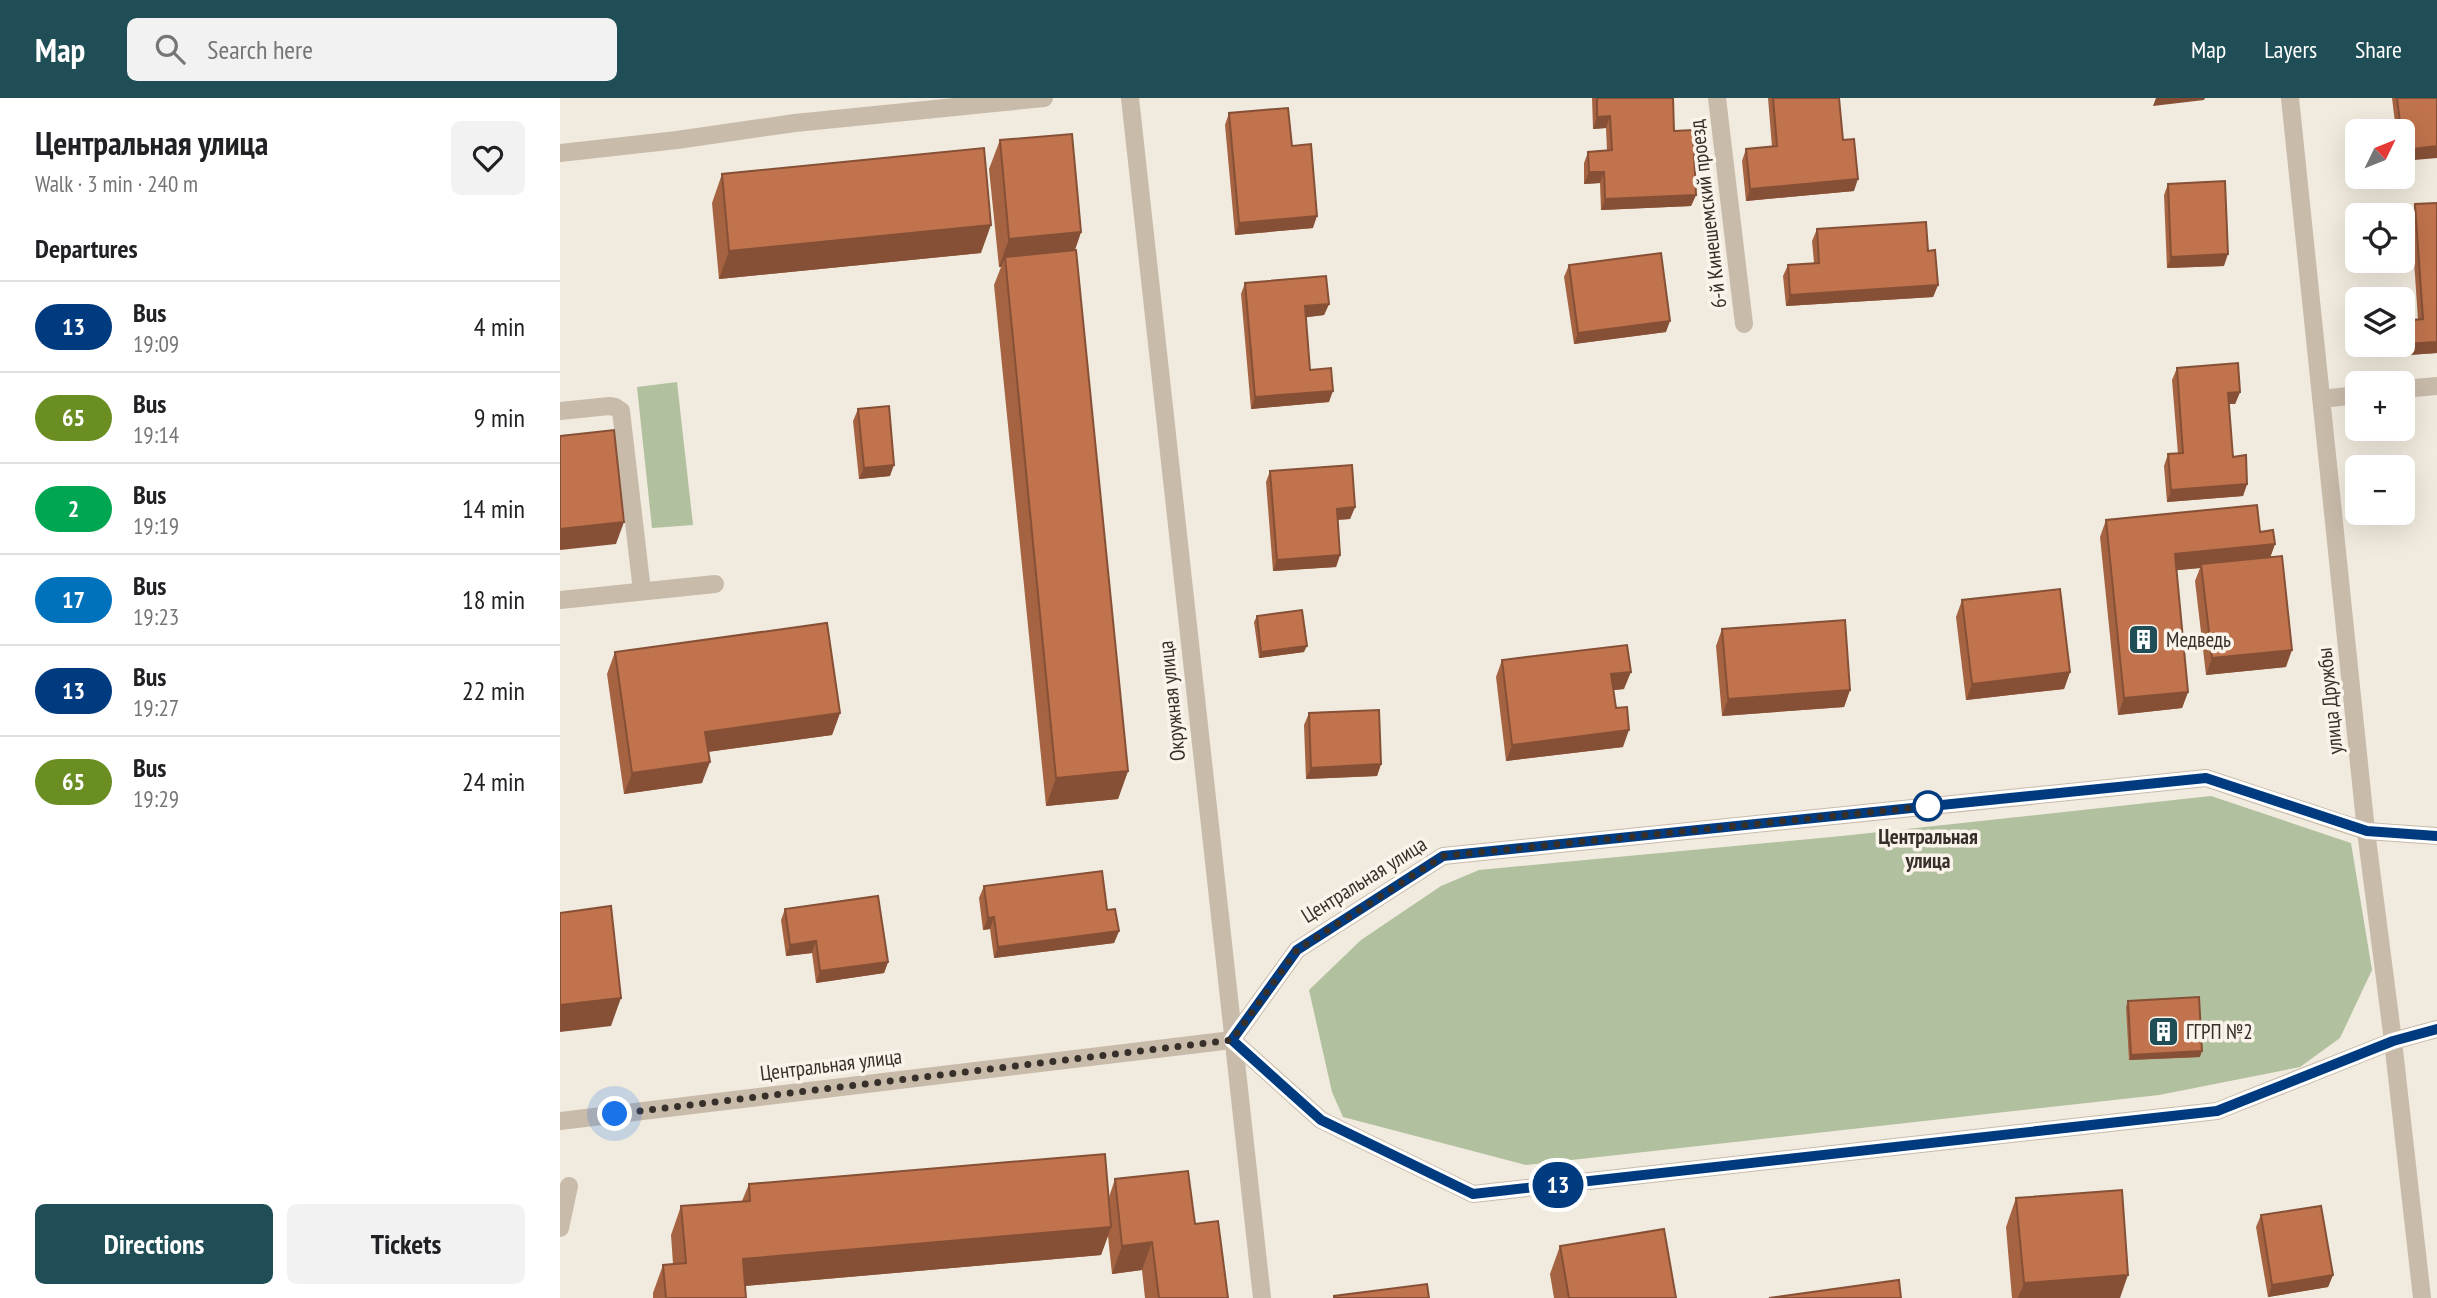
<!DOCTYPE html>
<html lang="en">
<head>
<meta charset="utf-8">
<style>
	:root { --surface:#fff; --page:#f2f2f2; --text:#202124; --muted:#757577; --line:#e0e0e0; --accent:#204e56 }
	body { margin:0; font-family:"PT Sans Narrow",sans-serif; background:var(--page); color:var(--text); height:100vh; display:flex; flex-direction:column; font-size:26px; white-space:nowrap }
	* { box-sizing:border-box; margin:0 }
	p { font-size:23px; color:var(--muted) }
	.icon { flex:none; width:38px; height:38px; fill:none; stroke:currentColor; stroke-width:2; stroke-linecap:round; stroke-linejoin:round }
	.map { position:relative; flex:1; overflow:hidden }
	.details { display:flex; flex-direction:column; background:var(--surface); width:560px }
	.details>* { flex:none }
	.badge { padding:0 14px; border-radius:23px; font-size:24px; line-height:46px }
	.needle { width:46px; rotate:47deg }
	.buttons { position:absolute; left:1785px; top:21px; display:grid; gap:14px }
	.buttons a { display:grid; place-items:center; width:70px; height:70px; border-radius:10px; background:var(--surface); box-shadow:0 7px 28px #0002; font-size:35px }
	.you { position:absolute; width:35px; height:35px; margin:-18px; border:5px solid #fff; border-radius:50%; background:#1a73e8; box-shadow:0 0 0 10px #1a73e833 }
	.map>.badge { position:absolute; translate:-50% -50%; box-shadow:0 0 0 4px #fff }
	h2 { padding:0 35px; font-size:26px; line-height:63px }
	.round { display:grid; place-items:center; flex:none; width:74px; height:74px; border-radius:10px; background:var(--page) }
	.overview { display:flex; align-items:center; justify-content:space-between; height:119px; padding:0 35px }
	h1 { font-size:33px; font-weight:700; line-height:52px }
	.action { display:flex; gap:14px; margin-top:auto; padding:14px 35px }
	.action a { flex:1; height:80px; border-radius:10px; background:var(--accent); color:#fff; font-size:28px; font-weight:700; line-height:80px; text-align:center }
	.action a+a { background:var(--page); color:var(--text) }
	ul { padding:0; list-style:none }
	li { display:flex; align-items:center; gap:21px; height:91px; padding:0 35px; border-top:2px solid var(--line) }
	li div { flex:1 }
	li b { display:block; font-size:26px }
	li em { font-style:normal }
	li .badge { min-width:77px; font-weight:700; text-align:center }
	header { display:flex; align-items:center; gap:42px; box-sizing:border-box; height:98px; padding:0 35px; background:var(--accent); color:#fff }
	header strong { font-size:33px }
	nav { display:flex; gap:38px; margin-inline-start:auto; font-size:24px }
	.search { width:490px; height:63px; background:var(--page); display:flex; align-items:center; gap:18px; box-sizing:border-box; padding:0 24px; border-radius:10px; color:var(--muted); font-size:26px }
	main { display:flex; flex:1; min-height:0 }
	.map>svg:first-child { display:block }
</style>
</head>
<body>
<header>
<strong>Map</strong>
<div class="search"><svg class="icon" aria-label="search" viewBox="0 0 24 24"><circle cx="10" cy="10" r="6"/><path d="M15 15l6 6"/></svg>Search here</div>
<nav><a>Map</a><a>Layers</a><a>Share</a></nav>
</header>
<main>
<section class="details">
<div class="overview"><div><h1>Центральная улица</h1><p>Walk · 3 min · 240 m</p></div><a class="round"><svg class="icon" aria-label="heart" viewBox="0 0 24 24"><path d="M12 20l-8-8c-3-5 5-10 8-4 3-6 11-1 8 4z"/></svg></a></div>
<h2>Departures</h2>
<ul>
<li><span class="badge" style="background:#003b80;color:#fff">13</span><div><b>Bus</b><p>19:09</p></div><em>4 min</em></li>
<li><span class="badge" style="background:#6b8e23;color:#fff">65</span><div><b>Bus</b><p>19:14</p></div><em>9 min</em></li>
<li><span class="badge" style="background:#00a651;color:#fff">2</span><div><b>Bus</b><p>19:19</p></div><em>14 min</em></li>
<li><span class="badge" style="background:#0072bc;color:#fff">17</span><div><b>Bus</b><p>19:23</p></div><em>18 min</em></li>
<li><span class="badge" style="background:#003b80;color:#fff">13</span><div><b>Bus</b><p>19:27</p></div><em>22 min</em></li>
<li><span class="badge" style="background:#6b8e23;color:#fff">65</span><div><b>Bus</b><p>19:29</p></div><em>24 min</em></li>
</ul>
<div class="action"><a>Directions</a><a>Tickets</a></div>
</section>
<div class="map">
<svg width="1877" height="1200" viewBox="0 0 1877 1200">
	<rect width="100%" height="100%" fill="#f1eade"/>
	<g fill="#b1c09e">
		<path d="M 117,284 L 133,427 L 92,430 L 77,289 Z"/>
		<path d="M 1651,698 L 1791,745 L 1812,872 L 1780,940 L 1740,969 L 1599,997 L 966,1067 L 783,1019 L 772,994 L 749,892 L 801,842 L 881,788 L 919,772 L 1282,738 Z"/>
	</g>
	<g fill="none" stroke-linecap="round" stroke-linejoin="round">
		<g stroke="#c9bbaa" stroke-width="18">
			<path d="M 570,0 L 702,1200"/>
			<path d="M 1157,0 L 1184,226"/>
			<path d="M 1730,0 L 1806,733 L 1833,943 L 1862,1200"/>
			<path d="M 0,55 L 117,42 L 235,25 L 484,0"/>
			<path d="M 1843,291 L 1877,288"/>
			<path d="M 1762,301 L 1797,297"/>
			<path d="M 0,313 L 49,308 L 55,309 L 61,313 L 82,493"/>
			<path d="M 0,502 L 155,486"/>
			<path d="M 672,942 L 761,1022 L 913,1096 L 1657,1013 L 1833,943 L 1877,931"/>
			<path d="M 0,1023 L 672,942 L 737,852 L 883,758 L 1646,680 L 1806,733 L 1877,738"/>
			<path d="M 0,1130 L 9,1088"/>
		</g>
	</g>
	<g fill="#a56342">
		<path d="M 1032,0 L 1113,0 L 1114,33 L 1136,97 L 1131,108 L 1041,112 L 1040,85 L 1024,86 L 1024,65 L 1028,54 L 1047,53 L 1046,30 L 1033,31 Z"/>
		<path d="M 1208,0 L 1279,0 L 1283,42 L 1294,93 L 1186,103 L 1182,63 L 1186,51 L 1212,49 Z"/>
		<path d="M 1832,0 L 1877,0 L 1843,63 L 1843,33 L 1836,33 Z"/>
		<path d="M 669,15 L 732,48 L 753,130 L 675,137 L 665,27 Z"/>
		<path d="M 440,42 L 521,134 L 515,152 L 568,673 L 558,701 L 486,708 L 434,187 L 441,169 L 439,169 L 429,71 Z"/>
		<path d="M 162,76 L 421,155 L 159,181 L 152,105 Z"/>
		<path d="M 1608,86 L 1664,168 L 1607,170 L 1604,97 Z"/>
		<path d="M 1855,106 L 1877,255 L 1834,258 L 1833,247 L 1843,247 L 1858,222 L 1851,118 Z"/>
		<path d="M 1257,131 L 1368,153 L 1378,187 L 1373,199 L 1226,208 L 1223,178 L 1228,167 L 1254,165 L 1252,143 Z"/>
		<path d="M 1009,167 L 1106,234 L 1014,246 L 1004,179 Z"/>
		<path d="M 685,185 L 769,206 L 764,217 L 746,219 L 750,272 L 769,304 L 691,311 L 681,196 Z"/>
		<path d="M 1617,270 L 1680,294 L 1675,306 L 1669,306 L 1673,359 L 1687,386 L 1683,398 L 1607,404 L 1604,368 L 1608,356 L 1618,356 L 1612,282 Z"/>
		<path d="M 298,311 L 330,378 L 299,381 L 293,323 Z"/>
		<path d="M 710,373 L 795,409 L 790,421 L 777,422 L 780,457 L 776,469 L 713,473 L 706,384 Z"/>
		<path d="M 1546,422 L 1700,434 L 1715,446 L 1710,459 L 1726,569 L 1646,577 L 1635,483 L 1640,470 L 1616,472 L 1628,594 L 1622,610 L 1558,617 L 1540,439 Z"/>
		<path d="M 1402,502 L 1510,574 L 1504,591 L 1406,602 L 1396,519 Z"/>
		<path d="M 697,518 L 744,554 L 699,560 L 694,524 Z"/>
		<path d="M 1162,531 L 1290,592 L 1284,609 L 1162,618 L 1156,548 Z"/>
		<path d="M 55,554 L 280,615 L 272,637 L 148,654 L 142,685 L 64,696 L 47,576 Z"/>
		<path d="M 942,562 L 1064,591 L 1053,592 L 1063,649 L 946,663 L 936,579 Z"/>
		<path d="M 749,615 L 821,666 L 817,678 L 746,681 L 744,627 Z"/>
		<path d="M 424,788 L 547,812 L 559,833 L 554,845 L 434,860 L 430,831 L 423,832 L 419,800 Z"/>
		<path d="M 225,811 L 328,864 L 324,875 L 256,885 L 252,855 L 226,858 L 221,822 Z"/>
		<path d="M 1568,903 L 1640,959 L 1569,962 L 1566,909 Z"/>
		<path d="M 555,1081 L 635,1126 L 668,1200 L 585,1200 L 582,1172 L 552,1176 L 548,1138 L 541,1157 L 185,1188 L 186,1200 L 93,1200 L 93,1195 L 103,1167 L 113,1166 L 111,1137 L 121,1108 L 182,1103 L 189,1086 L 549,1099 Z"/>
		<path d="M 1456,1100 L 1560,1200 L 1452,1200 L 1446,1129 Z"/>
		<path d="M 1701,1117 L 1773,1177 L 1768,1189 L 1708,1199 L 1696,1129 Z"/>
		<path d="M 1000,1148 L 1116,1200 L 994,1200 L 990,1176 Z"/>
	</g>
	<g fill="#865036">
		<path d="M 1596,0 L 1645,0 L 1644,2 L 1593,8 Z"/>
		<path d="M 1050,18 L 1046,30 L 1033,31 L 1037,19 Z"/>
		<path d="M 1877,48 L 1877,60 L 1843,63 L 1844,52 Z"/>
		<path d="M 1029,74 L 1044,74 L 1040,85 L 1024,86 Z"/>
		<path d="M 1298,81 L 1294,93 L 1186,103 L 1190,91 Z"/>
		<path d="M 1136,97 L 1131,108 L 1041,112 L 1045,101 Z"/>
		<path d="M 757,118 L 753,130 L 675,137 L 679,125 Z"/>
		<path d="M 431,127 L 421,155 L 159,181 L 169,153 Z"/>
		<path d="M 521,134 L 511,163 L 445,159 L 441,169 L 439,169 L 449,141 Z"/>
		<path d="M 1668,156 L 1664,168 L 1607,170 L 1611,159 Z"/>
		<path d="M 1378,187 L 1373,199 L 1226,208 L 1230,197 Z"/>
		<path d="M 769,206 L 764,217 L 741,220 L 745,208 Z"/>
		<path d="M 1110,223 L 1106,234 L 1014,246 L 1018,235 Z"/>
		<path d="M 1877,244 L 1877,255 L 1834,258 L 1838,247 Z"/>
		<path d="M 773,293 L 769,304 L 691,311 L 695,299 Z"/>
		<path d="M 1680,294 L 1675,306 L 1664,306 L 1668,295 Z"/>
		<path d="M 334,367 L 330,378 L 299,381 L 304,370 Z"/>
		<path d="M 1687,386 L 1683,398 L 1607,404 L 1611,392 Z"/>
		<path d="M 795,409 L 790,421 L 772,422 L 777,411 Z"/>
		<path d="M 64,424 L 56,446 L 0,452 L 0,431 Z"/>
		<path d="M 1715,446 L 1709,463 L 1641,466 L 1640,470 L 1609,473 L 1615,456 Z"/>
		<path d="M 780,457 L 776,469 L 713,473 L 717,462 Z"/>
		<path d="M 747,548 L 744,554 L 699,560 L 701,554 Z"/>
		<path d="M 1732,552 L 1726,569 L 1646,577 L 1652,560 Z"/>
		<path d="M 1071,574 L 1064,591 L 1045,593 L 1051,576 Z"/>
		<path d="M 1510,574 L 1504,591 L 1406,602 L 1412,586 Z"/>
		<path d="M 1290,592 L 1284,609 L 1162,618 L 1168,601 Z"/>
		<path d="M 1628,594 L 1622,610 L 1558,617 L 1564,600 Z"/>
		<path d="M 280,615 L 272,637 L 138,655 L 145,634 Z"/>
		<path d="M 1069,632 L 1063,649 L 946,663 L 952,647 Z"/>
		<path d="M 150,664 L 142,685 L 64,696 L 72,675 Z"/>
		<path d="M 821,666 L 817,678 L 746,681 L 751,670 Z"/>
		<path d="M 568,673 L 558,701 L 486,708 L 496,680 Z"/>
		<path d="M 434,819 L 430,831 L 423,832 L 428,820 Z"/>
		<path d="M 559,833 L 554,845 L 434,860 L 438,849 Z"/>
		<path d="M 256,843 L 252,855 L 226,858 L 230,847 Z"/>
		<path d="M 328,864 L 324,875 L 256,885 L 260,873 Z"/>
		<path d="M 61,900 L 51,928 L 0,934 L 0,907 Z"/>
		<path d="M 1642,953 L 1640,959 L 1569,962 L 1571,957 Z"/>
		<path d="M 551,1129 L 541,1157 L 173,1189 L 183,1161 Z"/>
		<path d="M 592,1144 L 582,1172 L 552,1176 L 562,1148 Z"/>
		<path d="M 1568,1177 L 1560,1200 L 1458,1200 L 1464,1185 Z"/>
		<path d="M 1773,1177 L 1768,1189 L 1708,1199 L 1712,1187 Z"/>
	</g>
	<g fill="#c0734d" stroke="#865036" stroke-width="2">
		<path d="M 1037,0 L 1113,0 L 1114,33 L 1133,32 L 1136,97 L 1045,101 L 1044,74 L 1029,74 L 1028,54 L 1052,52 L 1050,18 L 1037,19 Z"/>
		<path d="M 1213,0 L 1279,0 L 1283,42 L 1294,41 L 1298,81 L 1190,91 L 1186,51 L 1217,48 Z"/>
		<path d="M 1837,0 L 1877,0 L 1877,48 L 1844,52 L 1843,33 L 1841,33 Z"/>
		<path d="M 728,10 L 732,48 L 751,46 L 757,118 L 679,125 L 669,15 Z"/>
		<path d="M 512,36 L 521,134 L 449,141 L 440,42 Z"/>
		<path d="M 424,50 L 431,127 L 169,153 L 162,76 Z"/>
		<path d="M 1665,83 L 1668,156 L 1611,159 L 1608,86 Z"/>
		<path d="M 1877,105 L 1877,244 L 1843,246 L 1843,223 L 1863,221 L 1855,106 Z"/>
		<path d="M 1366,124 L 1368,153 L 1375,152 L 1378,187 L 1230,197 L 1228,167 L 1259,165 L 1257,131 Z"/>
		<path d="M 516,152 L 568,673 L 496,680 L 445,159 Z"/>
		<path d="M 1101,155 L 1110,223 L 1018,235 L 1009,167 Z"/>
		<path d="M 766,178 L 769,206 L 745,208 L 750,272 L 771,270 L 773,293 L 695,299 L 685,185 Z"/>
		<path d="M 1678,265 L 1680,294 L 1668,295 L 1673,359 L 1686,357 L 1687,386 L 1611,392 L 1608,356 L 1623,355 L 1617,270 Z"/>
		<path d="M 329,308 L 334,367 L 304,370 L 298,311 Z"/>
		<path d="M 54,332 L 64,424 L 0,431 L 0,338 Z"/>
		<path d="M 792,367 L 795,409 L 777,411 L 780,457 L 717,462 L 710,373 Z"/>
		<path d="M 1697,407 L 1700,434 L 1713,432 L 1715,446 L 1615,456 L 1628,594 L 1564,600 L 1546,422 Z"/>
		<path d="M 1722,458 L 1732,552 L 1652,560 L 1641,466 Z"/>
		<path d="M 1500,491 L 1510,574 L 1412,586 L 1402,502 Z"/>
		<path d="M 742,512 L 747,548 L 701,554 L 697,518 Z"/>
		<path d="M 1285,522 L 1290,592 L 1168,601 L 1162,531 Z"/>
		<path d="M 267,525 L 280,615 L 145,634 L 150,664 L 72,675 L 55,554 Z"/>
		<path d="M 1067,547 L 1071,574 L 1051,576 L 1056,610 L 1067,609 L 1069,632 L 952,647 L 942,562 Z"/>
		<path d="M 819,612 L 821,666 L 751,670 L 749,615 Z"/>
		<path d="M 542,773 L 547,812 L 555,811 L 559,833 L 438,849 L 434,819 L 428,820 L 424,788 Z"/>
		<path d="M 318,798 L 328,864 L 260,873 L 256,843 L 230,847 L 225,811 Z"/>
		<path d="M 51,808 L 61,900 L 0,907 L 0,815 Z"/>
		<path d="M 1639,899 L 1642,953 L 1571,957 L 1568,903 Z"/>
		<path d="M 545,1056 L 551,1129 L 183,1161 L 186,1200 L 106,1200 L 103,1167 L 126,1165 L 121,1108 L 190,1103 L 189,1086 Z"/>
		<path d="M 628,1073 L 635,1126 L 658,1123 L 668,1200 L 599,1200 L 592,1144 L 562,1148 L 555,1081 Z"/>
		<path d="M 1562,1092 L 1568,1177 L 1464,1185 L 1456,1100 Z"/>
		<path d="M 1761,1108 L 1773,1177 L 1712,1187 L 1701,1117 Z"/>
		<path d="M 1104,1131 L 1116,1200 L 1009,1200 L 1000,1148 Z"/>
		<path d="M 1339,1182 L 1341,1200 L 1209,1200 Z"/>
		<path d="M 867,1186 L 869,1200 L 774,1200 L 774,1198 Z"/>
	</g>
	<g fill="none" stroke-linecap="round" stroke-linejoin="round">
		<defs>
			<path id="line" d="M 1877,738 L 1807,733 L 1646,680 L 883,758 L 737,852 L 672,942 L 761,1022 L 913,1096 L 1657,1013 L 1833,943 L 1877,931"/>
		</defs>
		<use href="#line" stroke="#fff" stroke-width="16"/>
		<use href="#line" stroke="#003b80" stroke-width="10"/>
		<path stroke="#372f29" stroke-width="7" stroke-dasharray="0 12.6" d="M 55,1016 L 672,942 L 737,852 L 883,758 L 1371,708 L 1368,708"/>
	</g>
	<defs>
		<symbol id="building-square" viewBox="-11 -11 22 22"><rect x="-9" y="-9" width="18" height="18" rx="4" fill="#204e56" stroke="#f9f3ea"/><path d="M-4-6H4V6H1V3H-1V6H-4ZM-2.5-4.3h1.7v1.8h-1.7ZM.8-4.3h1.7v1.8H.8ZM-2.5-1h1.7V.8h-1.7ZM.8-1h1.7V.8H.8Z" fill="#fff"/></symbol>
	</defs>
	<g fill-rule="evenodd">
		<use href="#building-square" x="1566" y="524" width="35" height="35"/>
		<use href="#building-square" x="1586" y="916" width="35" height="35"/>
	</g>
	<circle fill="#fff" stroke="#003b80" stroke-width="3.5" cx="1368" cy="708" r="14"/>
	<g text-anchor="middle" stroke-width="7" stroke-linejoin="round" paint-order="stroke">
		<g font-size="21" fill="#372f29" stroke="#f9f3ea">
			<text transform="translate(1148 116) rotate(-97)" y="7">6-й Кинешемский проезд</text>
			<text transform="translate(612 603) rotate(-96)" y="7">Окружная улица</text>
			<text transform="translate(1770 603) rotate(-96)" y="7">улица Дружбы</text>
			<text transform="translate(804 782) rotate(-32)" y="7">Центральная улица</text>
			<text transform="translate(271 967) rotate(-7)" y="7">Центральная улица</text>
		</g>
		<g font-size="21" fill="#372f29" stroke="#f9f3ea" text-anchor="start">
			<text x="1606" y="549">Медведь</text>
			<text x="1626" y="941">ГГРП №2</text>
		</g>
		<g font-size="21" font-weight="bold" fill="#372f29" stroke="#f9f3ea">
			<text x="1368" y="746">Центральная<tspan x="1368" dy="24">улица</tspan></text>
		</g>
	</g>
</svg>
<div class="buttons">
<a><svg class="needle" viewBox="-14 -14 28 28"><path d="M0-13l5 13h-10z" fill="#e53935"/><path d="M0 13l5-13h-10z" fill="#757577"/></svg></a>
<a><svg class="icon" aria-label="locate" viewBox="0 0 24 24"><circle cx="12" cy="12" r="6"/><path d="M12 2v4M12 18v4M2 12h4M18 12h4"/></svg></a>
<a><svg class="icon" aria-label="layers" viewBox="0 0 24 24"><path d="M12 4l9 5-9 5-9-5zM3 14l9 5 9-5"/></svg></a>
<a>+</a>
<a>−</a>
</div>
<div class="you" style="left:55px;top:1016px"></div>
<b class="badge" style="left:998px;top:1087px;background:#003b80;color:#fff">13</b>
</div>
</main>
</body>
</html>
